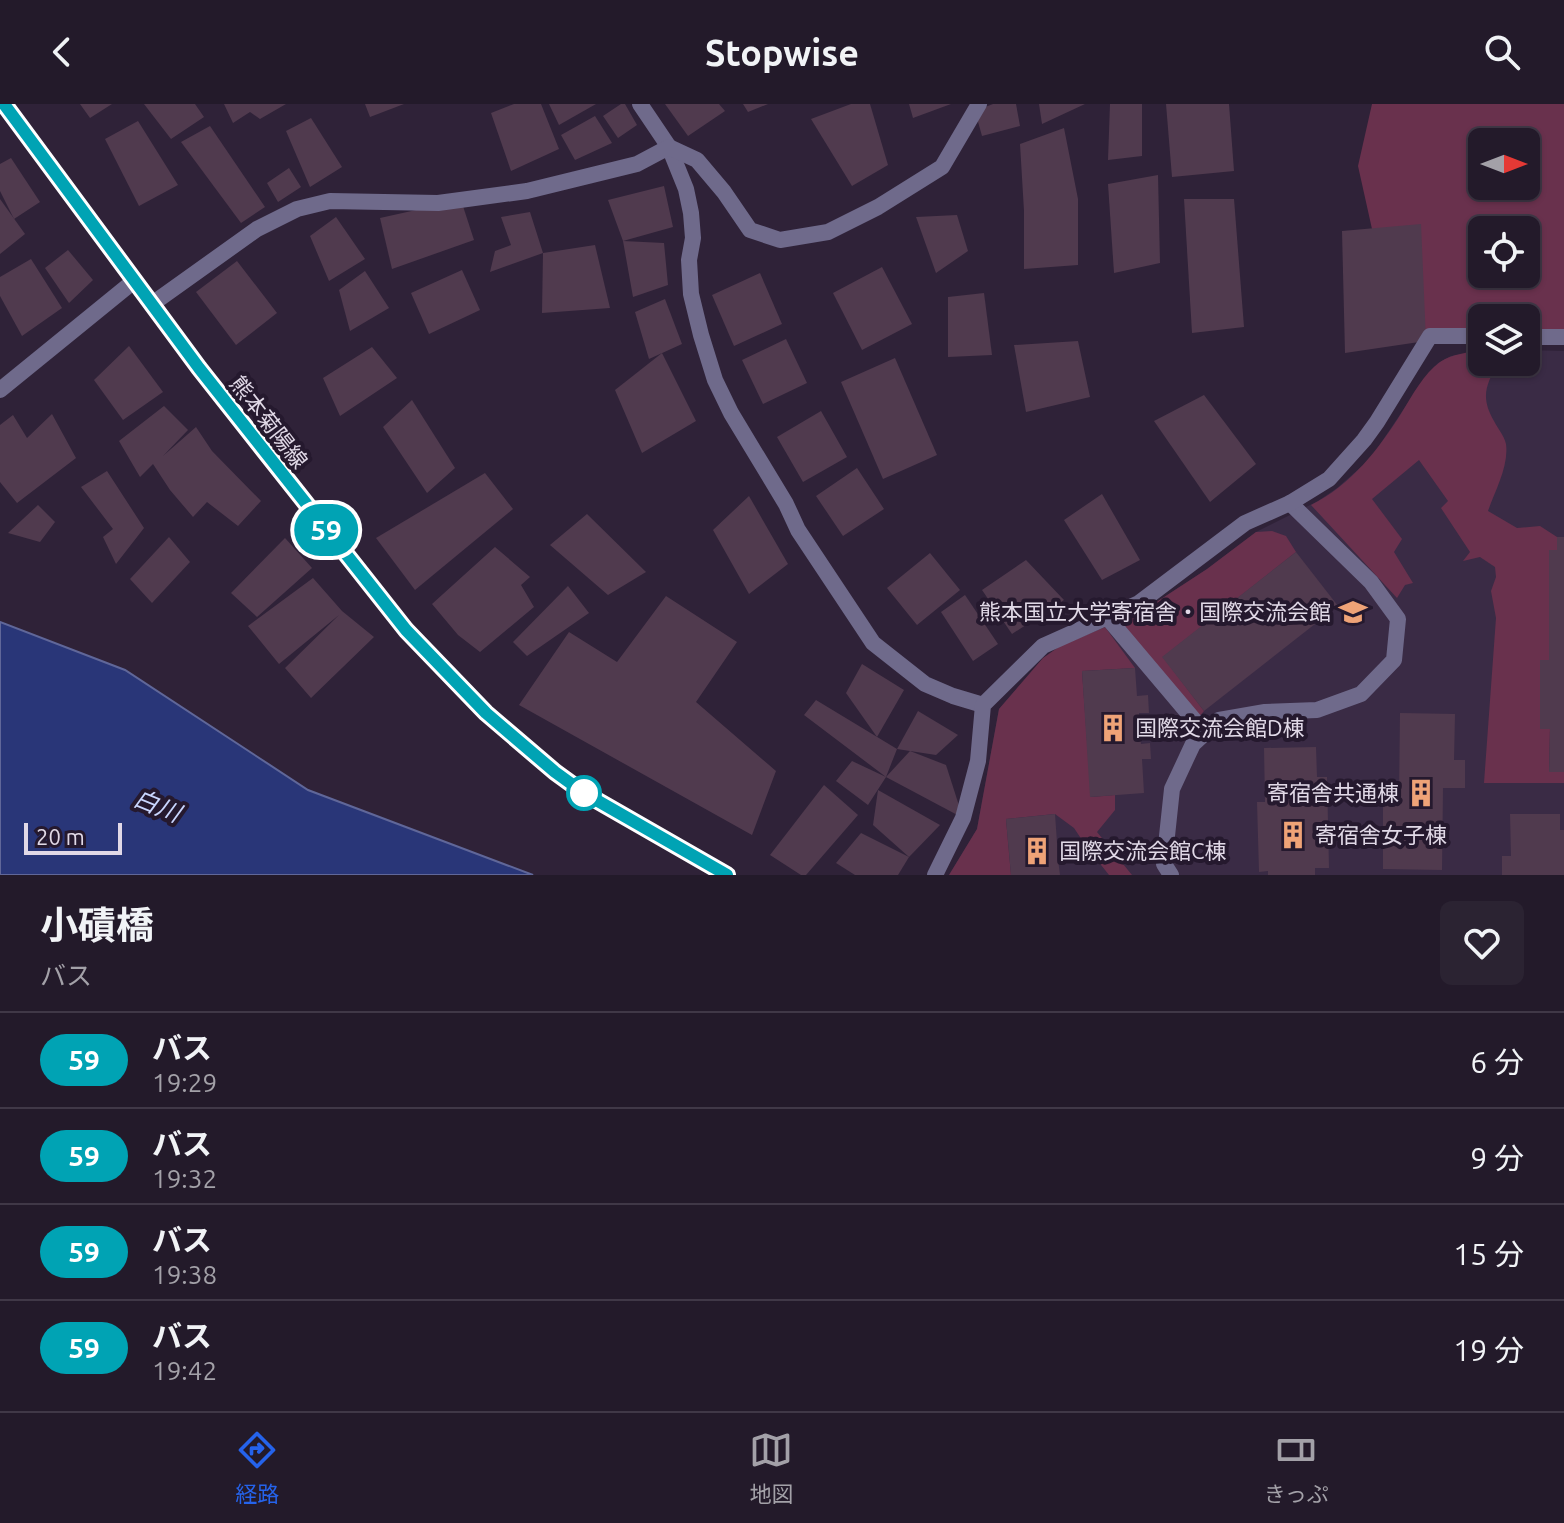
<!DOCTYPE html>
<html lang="ja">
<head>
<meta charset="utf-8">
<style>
	:root { --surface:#231a2a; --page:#2b2332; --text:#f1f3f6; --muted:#a3a1a8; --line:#403847; --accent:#2563eb }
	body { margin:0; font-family:Ubuntu,"Noto Sans JP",sans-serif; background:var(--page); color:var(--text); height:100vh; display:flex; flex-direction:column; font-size:30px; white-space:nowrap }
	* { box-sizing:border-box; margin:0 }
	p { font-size:26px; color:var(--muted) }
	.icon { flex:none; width:44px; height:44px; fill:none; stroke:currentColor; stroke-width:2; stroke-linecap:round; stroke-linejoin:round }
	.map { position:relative; height:771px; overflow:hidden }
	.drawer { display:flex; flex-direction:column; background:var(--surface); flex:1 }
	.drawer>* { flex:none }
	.badge { padding:0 16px; border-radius:26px; font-size:28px; line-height:52px }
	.needle { width:52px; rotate:90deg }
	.fabs { position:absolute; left:1468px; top:24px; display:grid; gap:16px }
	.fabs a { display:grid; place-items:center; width:72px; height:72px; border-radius:12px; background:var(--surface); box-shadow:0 2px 6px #0004,0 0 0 2px var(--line); font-size:40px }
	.scale { position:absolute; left:24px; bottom:20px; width:98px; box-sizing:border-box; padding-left:8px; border:4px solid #e1d9e7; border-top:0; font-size:22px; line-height:28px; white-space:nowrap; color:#e1d9e7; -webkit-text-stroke:6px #25192e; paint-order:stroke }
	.map>.badge { position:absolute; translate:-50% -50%; box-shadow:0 0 0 4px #fff }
	.round { display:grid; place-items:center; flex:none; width:84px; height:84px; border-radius:12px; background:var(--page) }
	.headline { display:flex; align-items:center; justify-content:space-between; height:136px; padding:0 40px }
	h1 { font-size:38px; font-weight:700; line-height:60px }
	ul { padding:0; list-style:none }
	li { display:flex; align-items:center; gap:24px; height:96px; padding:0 40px; border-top:2px solid var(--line) }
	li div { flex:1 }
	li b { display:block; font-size:30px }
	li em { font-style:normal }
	li .badge { min-width:88px; font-weight:700; text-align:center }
	header { display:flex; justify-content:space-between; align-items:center; height:104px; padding:0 40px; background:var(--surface); font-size:36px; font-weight:700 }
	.dock { display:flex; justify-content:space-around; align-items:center; height:112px; border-top:2px solid var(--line); background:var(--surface); font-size:22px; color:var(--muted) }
	.dock a { display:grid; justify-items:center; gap:4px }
	.dock .current { color:var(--accent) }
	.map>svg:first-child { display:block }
</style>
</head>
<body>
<header><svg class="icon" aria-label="back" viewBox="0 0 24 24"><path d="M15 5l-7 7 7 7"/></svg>Stopwise<svg class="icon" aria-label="search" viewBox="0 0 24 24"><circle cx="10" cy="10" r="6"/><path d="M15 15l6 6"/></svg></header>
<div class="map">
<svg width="1564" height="771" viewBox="0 0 1564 771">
	<rect width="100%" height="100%" fill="#2f2238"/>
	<path fill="#3a2b45" d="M 1526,246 L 1564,247 L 1564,771 L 949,771 L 977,725 L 999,605 L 1043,554 L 1077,536 L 1132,514 L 1207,465 L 1256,428 L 1318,397 L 1337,384 L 1370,355 L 1424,275 L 1438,259 L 1451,252 L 1482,247 L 1482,258 L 1526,258 Z"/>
	<g fill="#69314d" fill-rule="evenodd">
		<path d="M 1372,0 L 1564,0 L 1564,233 L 1526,233 L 1526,214 L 1482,214 L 1482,232 L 1430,232 L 1353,217 L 1376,143 L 1358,62 ZM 1482,38 L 1526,38 L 1526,82 L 1482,82 ZM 1482,126 L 1526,126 L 1526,170 L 1482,170 Z"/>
		<path d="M 1482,247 L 1482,258 L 1499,258 C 1486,280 1480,293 1494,317 C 1498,325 1504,331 1506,340 C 1509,362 1495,387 1488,407 L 1517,424 L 1540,422 L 1557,433 L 1557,446 L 1549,446 L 1549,556 L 1540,556 L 1540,625 L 1550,625 L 1549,667 L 1564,668 L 1564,679 L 1484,679 L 1496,514 L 1491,487 L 1496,473 L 1495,463 L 1480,453 L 1463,457 L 1470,448 L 1441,404 L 1448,397 L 1419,356 L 1372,395 L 1402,435 L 1394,448 L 1413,479 L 1405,481 L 1397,494 L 1311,401 C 1351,381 1379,345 1402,308 C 1412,292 1424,269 1440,258 C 1452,250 1468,248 1482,247 Z"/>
		<path d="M 1272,427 L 1286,432 L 1296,448 L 1163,553 L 1204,607 L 1199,613 L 1120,518 L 1132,514 L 1207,465 L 1256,428 Z"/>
		<path d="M 1105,523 L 1135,564 L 1082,567 L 1091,693 L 1115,691 L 1115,706 L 1097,728 L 1132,771 L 1109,771 L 1086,742 L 1074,724 L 1055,710 L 1006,715 L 1011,771 L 949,771 L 977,725 L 999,605 L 1043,554 L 1060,542 Z"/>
	</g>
	<path fill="#293678" stroke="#606799" stroke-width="2" d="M 0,518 L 125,566 L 308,686 L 533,771 L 0,771 Z"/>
	<g fill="#503a4e">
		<path d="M 80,0 L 112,0 L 90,14 Z"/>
		<path d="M 144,0 L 195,0 L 204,13 L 171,35 Z"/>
		<path d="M 224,0 L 286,0 L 260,15 L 250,8 L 233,19 Z"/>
		<path d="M 365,0 L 404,0 L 370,13 Z"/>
		<path d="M 514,0 L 541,0 L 559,45 L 511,67 L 491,9 Z"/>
		<path d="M 549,0 L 596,0 L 559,21 Z"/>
		<path d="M 621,0 L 625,0 L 637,21 L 618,34 L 603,12 Z"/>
		<path d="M 665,0 L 719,0 L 725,7 L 688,32 Z"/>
		<path d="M 743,0 L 768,0 L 748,8 Z"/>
		<path d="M 851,0 L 870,0 L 888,61 L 852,82 L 811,15 Z"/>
		<path d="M 909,0 L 951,0 L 913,14 Z"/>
		<path d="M 993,0 L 1016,0 L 1020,22 L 982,32 L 975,7 Z"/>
		<path d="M 1039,0 L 1085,0 L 1042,20 Z"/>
		<path d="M 1110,0 L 1142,0 L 1142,52 L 1108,56 Z"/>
		<path d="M 1166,0 L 1229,0 L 1234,67 L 1172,73 Z"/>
		<path d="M 595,12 L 612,39 L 575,56 L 561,31 Z"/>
		<path d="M 311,14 L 342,63 L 310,83 L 286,27 Z"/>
		<path d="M 138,17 L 178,81 L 139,102 L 105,35 Z"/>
		<path d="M 210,22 L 265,103 L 241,119 L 181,38 Z"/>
		<path d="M 1064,24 L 1078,95 L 1078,161 L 1024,165 L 1024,107 L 1020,40 Z"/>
		<path d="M 11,54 L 40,98 L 14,115 L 0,87 L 0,60 Z"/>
		<path d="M 289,64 L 301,83 L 278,98 L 267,79 Z"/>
		<path d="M 1158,71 L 1160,159 L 1114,169 L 1108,80 Z"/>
		<path d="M 664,82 L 673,123 L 623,137 L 664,139 L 668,181 L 633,193 L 623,137 L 608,96 Z"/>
		<path d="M 0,95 L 25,130 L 0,150 Z"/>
		<path d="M 1184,95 L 1234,95 L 1244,223 L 1192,229 Z"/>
		<path d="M 461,96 L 474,136 L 392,165 L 380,114 Z"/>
		<path d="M 530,108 L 543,149 L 490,168 L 495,147 L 511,141 L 501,113 Z"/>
		<path d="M 957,111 L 968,147 L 936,169 L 916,113 Z"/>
		<path d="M 336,113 L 365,155 L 329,177 L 310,132 Z"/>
		<path d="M 1421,120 L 1426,237 L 1345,249 L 1342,127 Z"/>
		<path d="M 595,141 L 610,204 L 542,209 L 543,149 Z"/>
		<path d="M 68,146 L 93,176 L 69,199 L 45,164 Z"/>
		<path d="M 31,155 L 62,204 L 22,232 L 0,192 L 0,173 Z"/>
		<path d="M 237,157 L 277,209 L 236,241 L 196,188 Z"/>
		<path d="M 882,163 L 912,220 L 862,246 L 833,189 Z"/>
		<path d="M 462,166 L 480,206 L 429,230 L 411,189 Z"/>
		<path d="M 365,167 L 389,204 L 350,227 L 339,186 Z"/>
		<path d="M 760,169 L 782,220 L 734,242 L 712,191 Z"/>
		<path d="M 984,189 L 992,251 L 948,253 L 948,193 Z"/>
		<path d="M 665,195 L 682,240 L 649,255 L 635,208 Z"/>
		<path d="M 786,235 L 807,279 L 763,300 L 742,256 Z"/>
		<path d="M 1078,237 L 1090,293 L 1026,308 L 1014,241 Z"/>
		<path d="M 129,242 L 163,288 L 123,316 L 94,276 Z"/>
		<path d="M 372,243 L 397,274 L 340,312 L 323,274 Z"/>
		<path d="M 662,249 L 696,317 L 642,349 L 615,286 Z"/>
		<path d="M 895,254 L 937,351 L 883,375 L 841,278 Z"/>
		<path d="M 1204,291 L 1256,360 L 1210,398 L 1154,317 Z"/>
		<path d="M 412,296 L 455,364 L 427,389 L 383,323 Z"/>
		<path d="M 164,302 L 188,326 L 163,352 L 196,323 L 212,347 L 261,397 L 238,422 L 207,398 L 193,413 L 170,386 L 153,360 L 140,373 L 119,337 Z"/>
		<path d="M 821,307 L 847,353 L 803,378 L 777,333 Z"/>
		<path d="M 52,310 L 76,354 L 17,399 L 0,378 L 0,321 L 13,311 L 27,334 Z"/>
		<path d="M 857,364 L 884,405 L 843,432 L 816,392 Z"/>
		<path d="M 107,367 L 144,424 L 116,460 L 103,433 L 113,425 L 81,383 Z"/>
		<path d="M 485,369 L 513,405 L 415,486 L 376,434 Z"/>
		<path d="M 1102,390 L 1140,456 L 1102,476 L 1064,416 Z"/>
		<path d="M 749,392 L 788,460 L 749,490 L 713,426 Z"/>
		<path d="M 38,401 L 55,418 L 40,438 L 8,429 Z"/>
		<path d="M 587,410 L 646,468 L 608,491 L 550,441 Z"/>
		<path d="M 169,433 L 190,458 L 152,499 L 130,475 Z"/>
		<path d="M 1557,433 L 1564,433 L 1564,668 L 1549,668 L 1550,625 L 1540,625 L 1540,556 L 1549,556 L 1549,446 L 1557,446 Z"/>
		<path d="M 285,434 L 312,464 L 257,513 L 231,489 Z"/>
		<path d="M 495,443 L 530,473 L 521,481 L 534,503 L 480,548 L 458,531 L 432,500 Z"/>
		<path d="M 1296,448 L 1338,502 L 1204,607 L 1162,553 Z"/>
		<path d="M 930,449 L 960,486 L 917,521 L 887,484 Z"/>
		<path d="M 1026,456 L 1064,496 L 1012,530 L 982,486 Z"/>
		<path d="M 313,474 L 342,507 L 374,533 L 311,594 L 285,564 L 339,511 L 279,560 L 248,522 Z"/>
		<path d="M 568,482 L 589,509 L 527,552 L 513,538 Z"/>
		<path d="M 965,491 L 998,540 L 973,557 L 941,508 Z"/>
		<path d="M 666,492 L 737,538 L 696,598 L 776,667 L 752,731 L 519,601 L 569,528 L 617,558 Z"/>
		<path d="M 862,560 L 904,586 L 877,633 L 846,589 Z"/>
		<path d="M 1135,564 L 1137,592 L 1148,591 L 1149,609 L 1139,609 L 1141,640 L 1150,639 L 1151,655 L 1142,655 L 1144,689 L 1090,693 L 1082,567 Z"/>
		<path d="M 816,596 L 897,645 L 886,673 L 868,701 L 836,677 L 852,657 L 886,673 L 804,611 Z"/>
		<path d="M 918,607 L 958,631 L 936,651 L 897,645 Z"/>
		<path d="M 1400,609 L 1455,610 L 1454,656 L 1465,656 L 1465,684 L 1443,684 L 1442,766 L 1383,765 L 1383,694 L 1399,694 Z"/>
		<path d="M 1316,643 L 1317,673 L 1327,673 L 1329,764 L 1315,764 L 1315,771 L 1268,771 L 1268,767 L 1259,768 L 1257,698 L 1265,698 L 1264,644 Z"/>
		<path d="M 910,647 L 946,661 L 963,714 L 886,673 Z"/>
		<path d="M 824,681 L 858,711 L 806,771 L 801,771 L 770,751 Z"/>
		<path d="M 878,686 L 940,721 L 909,753 L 873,721 Z"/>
		<path d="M 1055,710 L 1057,739 L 1065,738 L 1067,754 L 1058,755 L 1060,771 L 1011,771 L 1006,715 Z"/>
		<path d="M 1510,710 L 1560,710 L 1560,726 L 1564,726 L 1564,771 L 1502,771 L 1502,752 L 1511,752 Z"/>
		<path d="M 861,729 L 909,753 L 898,771 L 855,771 L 836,759 Z"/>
	</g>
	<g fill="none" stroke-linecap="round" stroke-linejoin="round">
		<g stroke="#6f6a8b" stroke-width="16">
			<path d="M 1107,513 L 1205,629"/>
			<path d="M 1171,771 L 1164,760 L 1172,685 L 1193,640 L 1219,616 L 1265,608 L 1317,606 L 1361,590 L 1394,556 L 1398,515 L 1371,478 L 1290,399"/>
		</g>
		<g stroke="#6f6a8b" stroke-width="16">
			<path d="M 640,0 L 669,43 L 686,85 L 691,109 L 693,134 L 689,156 L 691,190 L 701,231 L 715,276 L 731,309 L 786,400 L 798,426 L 873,539 L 925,580 L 953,592 L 983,601"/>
			<path d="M 152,200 L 257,125 L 297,105 L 330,97 L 438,99 L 527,87 L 637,60 L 669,43 L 697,56 L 724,88 L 750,126 L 780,136 L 828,128 L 878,103 L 942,63 L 979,0"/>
			<path d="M 1526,233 L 1564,233"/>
			<path d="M 0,286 L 134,177"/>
			<path d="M 935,771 L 963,714 L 978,657 L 983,601 L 1043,542 L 1139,499 L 1245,419 L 1290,399 L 1329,375 L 1364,336 L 1377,318 L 1430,232 L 1482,232"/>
		</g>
		<path stroke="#978fc3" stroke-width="16" d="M 4,0 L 199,264 L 406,526 L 486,609 L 555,668 L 584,689 L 727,771"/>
	</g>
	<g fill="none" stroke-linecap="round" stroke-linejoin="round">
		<defs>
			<path id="line" d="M 4,0 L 199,264 L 406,526 L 486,609 L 555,668 L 584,689 L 727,771"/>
		</defs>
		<use href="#line" stroke="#fff" stroke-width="18"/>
		<use href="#line" stroke="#00a3b4" stroke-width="12"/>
	</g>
	<defs>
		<symbol id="university-bare" viewBox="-9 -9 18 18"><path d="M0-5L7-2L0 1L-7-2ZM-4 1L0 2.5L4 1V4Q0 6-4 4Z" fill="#efa377" stroke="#25192e" stroke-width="2.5" paint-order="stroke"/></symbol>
		<symbol id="building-bare" viewBox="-9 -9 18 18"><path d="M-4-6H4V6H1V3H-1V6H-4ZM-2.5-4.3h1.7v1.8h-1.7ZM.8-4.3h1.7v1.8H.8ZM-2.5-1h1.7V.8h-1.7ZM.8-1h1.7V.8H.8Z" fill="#efa377" stroke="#25192e" stroke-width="2.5" paint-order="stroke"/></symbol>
	</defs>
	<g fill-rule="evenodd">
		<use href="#university-bare" x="1333" y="488" width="40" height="40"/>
		<use href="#building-bare" x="1093" y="604" width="40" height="40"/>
		<use href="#building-bare" x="1401" y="669" width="40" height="40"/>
		<use href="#building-bare" x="1273" y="711" width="40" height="40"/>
		<use href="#building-bare" x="1017" y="727" width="40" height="40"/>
	</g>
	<circle fill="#fff" stroke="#00a3b4" stroke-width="4" cx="584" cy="689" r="16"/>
	<g text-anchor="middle" stroke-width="8" stroke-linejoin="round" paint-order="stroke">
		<g font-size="22" fill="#e1d9e7" stroke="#25192e">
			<text transform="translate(269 318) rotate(52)" y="8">熊本菊陽線</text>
		</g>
		<g font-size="22" fill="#e1d9e7" stroke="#25192e" text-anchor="start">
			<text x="1331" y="516" text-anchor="end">熊本国立大学寄宿舎・国際交流会館</text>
			<text x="1135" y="632">国際交流会館D棟</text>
			<text x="1399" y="697" text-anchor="end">寄宿舎共通棟</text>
			<text x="1315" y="739">寄宿舎女子棟</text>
			<text x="1059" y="755">国際交流会館C棟</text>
		</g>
		<g font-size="24" font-style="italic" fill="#c9d6fe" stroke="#25192e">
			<text transform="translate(157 702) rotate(22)" y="8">白川</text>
		</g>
	</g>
</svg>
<div class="fabs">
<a><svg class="needle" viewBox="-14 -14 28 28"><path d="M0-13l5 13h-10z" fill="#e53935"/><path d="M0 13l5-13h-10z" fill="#a3a1a8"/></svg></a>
<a><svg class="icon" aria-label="locate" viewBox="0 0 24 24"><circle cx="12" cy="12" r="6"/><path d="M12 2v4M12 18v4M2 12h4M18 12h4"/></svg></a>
<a><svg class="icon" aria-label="layers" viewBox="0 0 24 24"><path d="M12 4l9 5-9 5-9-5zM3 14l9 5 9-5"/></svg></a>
</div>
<div class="scale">20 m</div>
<b class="badge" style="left:326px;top:426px;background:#00a3b4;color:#fff">59</b>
</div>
<section class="drawer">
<div class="headline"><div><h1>小磧橋</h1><p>バス</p></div><a class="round"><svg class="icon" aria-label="heart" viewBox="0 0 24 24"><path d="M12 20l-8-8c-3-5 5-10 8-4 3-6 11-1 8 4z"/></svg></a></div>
<ul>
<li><span class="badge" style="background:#00a3b4;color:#fff">59</span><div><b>バス</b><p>19:29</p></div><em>6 分</em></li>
<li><span class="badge" style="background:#00a3b4;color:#fff">59</span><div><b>バス</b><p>19:32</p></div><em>9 分</em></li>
<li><span class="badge" style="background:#00a3b4;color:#fff">59</span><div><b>バス</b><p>19:38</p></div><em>15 分</em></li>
<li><span class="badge" style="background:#00a3b4;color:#fff">59</span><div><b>バス</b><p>19:42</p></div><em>19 分</em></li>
</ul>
</section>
<nav class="dock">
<a class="current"><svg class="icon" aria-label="directions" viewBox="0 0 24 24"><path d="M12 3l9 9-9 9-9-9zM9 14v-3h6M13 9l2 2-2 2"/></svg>経路</a>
<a><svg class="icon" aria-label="map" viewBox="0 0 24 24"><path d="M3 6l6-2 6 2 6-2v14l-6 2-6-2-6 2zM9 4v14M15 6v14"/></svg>地図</a>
<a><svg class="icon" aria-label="tickets" viewBox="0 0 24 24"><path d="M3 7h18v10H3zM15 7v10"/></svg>きっぷ</a>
</nav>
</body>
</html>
